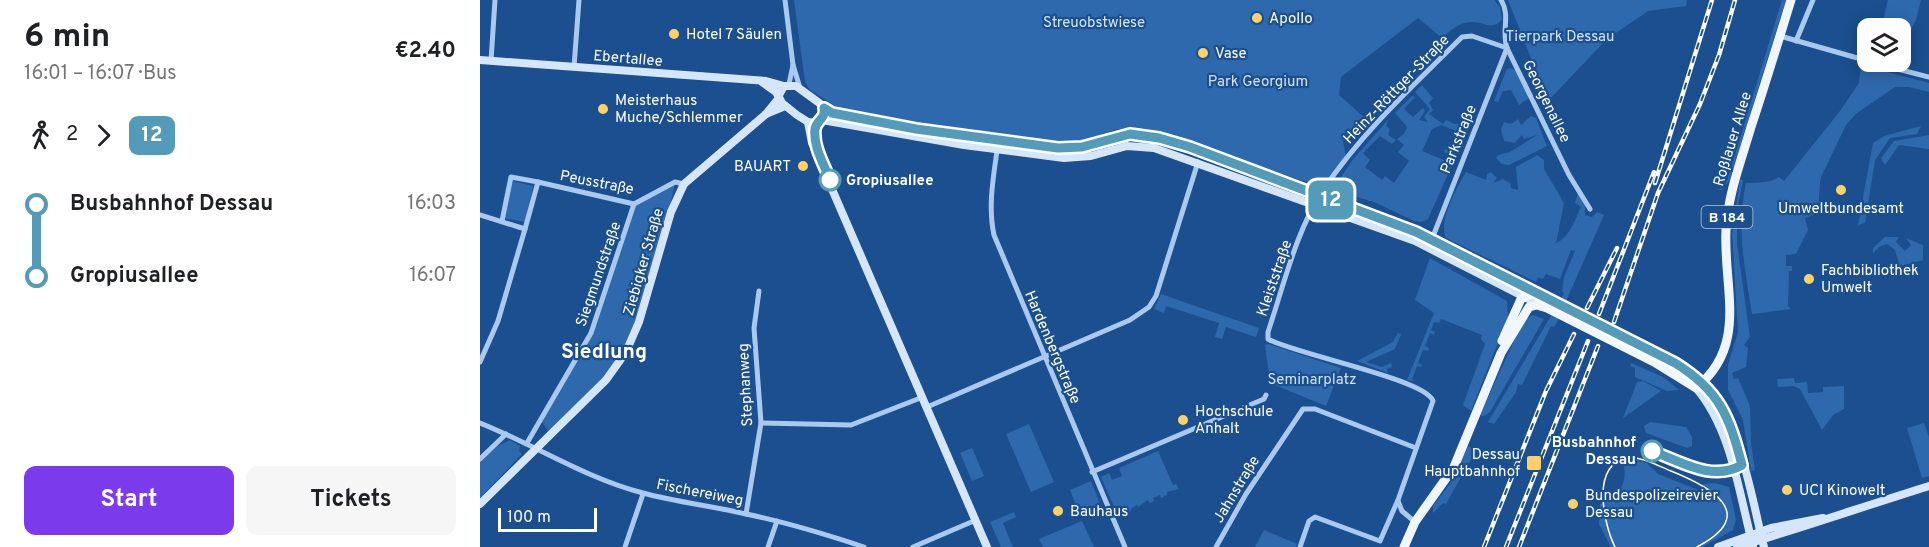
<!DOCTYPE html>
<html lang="en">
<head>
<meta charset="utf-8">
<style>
	:root { --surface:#fff; --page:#f6f6f6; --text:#202124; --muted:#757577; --accent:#7c3aed }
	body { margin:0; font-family:Overpass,sans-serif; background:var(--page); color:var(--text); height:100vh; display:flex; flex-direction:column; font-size:22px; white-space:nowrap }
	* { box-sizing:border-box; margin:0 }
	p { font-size:20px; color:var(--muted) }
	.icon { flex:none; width:33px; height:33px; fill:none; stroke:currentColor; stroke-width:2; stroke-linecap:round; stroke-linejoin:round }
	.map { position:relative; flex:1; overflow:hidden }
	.drawer { display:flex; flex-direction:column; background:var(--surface); width:480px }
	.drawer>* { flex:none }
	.badge { padding:0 12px; border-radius:9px; font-size:21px; line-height:39px }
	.tools { position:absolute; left:1377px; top:18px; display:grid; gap:12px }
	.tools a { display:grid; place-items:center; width:54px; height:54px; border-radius:12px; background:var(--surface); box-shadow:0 3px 15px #0003; font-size:30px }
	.scale { position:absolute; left:18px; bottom:15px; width:99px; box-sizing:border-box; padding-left:6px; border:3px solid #fff; border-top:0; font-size:16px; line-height:21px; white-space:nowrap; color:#fff; -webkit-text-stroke:4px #1b4f8f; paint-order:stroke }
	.map>.badge { position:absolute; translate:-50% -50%; box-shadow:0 0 0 3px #fff }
	.legs { display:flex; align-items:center; gap:9px; height:66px; padding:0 24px; font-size:20px }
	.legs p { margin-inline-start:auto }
	.summary { display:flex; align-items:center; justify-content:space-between; height:102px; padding:0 24px }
	h1 { font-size:33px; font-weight:700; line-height:45px }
	.button { display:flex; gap:12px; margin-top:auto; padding:12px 24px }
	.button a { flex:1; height:69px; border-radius:12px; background:var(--accent); color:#fff; font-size:24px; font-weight:700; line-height:69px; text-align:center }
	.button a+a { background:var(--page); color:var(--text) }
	ul { padding:0 24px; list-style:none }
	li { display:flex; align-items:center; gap:21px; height:72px; font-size:22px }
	li i { display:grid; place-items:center; width:9px; height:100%; margin:0 8px; background:currentColor }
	li i::after { content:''; width:15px; height:15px; margin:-8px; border:4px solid; border-radius:50%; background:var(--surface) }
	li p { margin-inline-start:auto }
	li:first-child i { background:linear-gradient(#0000 50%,currentColor 0) }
	li:last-child i { background:linear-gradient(currentColor 50%,#0000 0) }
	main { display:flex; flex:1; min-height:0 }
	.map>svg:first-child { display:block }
</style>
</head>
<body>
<main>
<section class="drawer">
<div class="summary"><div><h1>6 min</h1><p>16:01 – 16:07 · Bus</p></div><b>€2.40</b></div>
<div class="legs"><svg class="icon" aria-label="walk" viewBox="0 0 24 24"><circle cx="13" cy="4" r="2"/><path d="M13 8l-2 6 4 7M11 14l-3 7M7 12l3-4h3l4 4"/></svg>2<svg class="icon" aria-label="forward" viewBox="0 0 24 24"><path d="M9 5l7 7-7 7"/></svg><b class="badge" style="background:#549bb9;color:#fff">12</b></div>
<ul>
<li><i style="color:#549bb9"></i><b>Busbahnhof Dessau</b><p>16:03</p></li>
<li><i style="color:#549bb9"></i><b>Gropiusallee</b><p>16:07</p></li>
</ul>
<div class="button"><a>Start</a><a>Tickets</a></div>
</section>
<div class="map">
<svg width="1449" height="547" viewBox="0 0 1449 547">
	<rect width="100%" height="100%" fill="#1b4f8f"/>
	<g fill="#2e69ad">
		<path d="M 314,0 L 1014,0 L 1020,7 L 1022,19 C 1012,32 1004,21 991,22 C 979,22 970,31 962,38 L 938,18 L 861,77 L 859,95 L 885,118 L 863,141 L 866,157 L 846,182 L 836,185 L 664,129 L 637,129 L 605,140 L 575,143 L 495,134 L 452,124 L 413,121 L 364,109 L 355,106 L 329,89 L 325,82 Z"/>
		<path d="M 1028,0 L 1207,0 L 1206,6 L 1168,11 L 1127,39 L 1068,101 Z"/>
		<path d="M 1302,0 L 1306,0 L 1249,181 L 1242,190 L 1236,190 L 1243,188 L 1247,181 Z"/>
		<path d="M 1408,0 L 1441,0 L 1436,20 L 1421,48 L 1420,28 L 1401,28 Z"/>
		<path d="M 1381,65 L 1449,83 L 1449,92 L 1429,87 L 1415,87 L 1377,113 L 1366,125 L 1341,177 C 1338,191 1341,201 1336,214 L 1325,218 L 1328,230 L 1316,254 L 1306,255 L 1306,266 L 1312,266 L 1312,271 L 1309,271 L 1308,306 L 1311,309 L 1272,314 C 1265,271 1256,227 1266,183 C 1278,182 1288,184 1299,177 L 1304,181 L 1360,111 L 1379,83 Z"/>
		<path d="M 1031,68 L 1036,71 L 1049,98 L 1039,105 L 1031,90 L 1023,91 L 1018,102 L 1014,101 L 1027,69 Z"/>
		<path d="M 942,85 L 953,98 L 949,103 L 953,110 L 949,114 L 963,124 L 966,120 L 974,124 L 985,124 L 989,114 L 992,115 L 984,134 L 961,125 L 952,129 L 942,151 L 966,161 L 969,154 L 964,152 L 965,149 L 977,154 L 948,219 L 942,222 L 934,221 L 894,202 L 852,190 L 874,158 L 908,120 L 906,126 L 910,129 L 908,135 L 916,140 L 912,144 L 900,136 L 883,153 L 890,160 L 885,167 L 902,180 L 905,176 L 914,183 L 929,161 L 918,152 L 924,145 L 917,139 L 924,134 L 927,127 L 915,113 L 932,96 L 935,97 L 924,109 L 933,117 L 943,108 L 945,111 L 939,120 L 948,122 L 944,117 L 950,109 L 935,92 Z"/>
		<path d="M 1051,116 L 1056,118 L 1067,146 L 1029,165 L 1022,164 L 1016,158 L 1018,155 L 1030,152 L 1057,135 L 1044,139 L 1042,135 L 1035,143 L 1024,141 L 1021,129 L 1024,122 L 1031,124 L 1038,119 L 1041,125 Z"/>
		<path d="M 1441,126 L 1437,134 L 1410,138 L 1395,160 L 1385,223 L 1378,225 L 1393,143 L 1404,136 Z"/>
		<path d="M 1449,135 L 1449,149 L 1419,145 L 1405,165 L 1401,158 L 1414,141 Z"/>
		<path d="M 1057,155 L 1064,160 L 1064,169 L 1084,203 L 1076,243 C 1089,238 1095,220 1101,207 L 1095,203 L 1098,193 L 1105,205 L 1105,215 L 1112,217 L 1117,212 L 1124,215 L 1076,324 L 1074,327 L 1071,326 L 1042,385 L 1038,384 L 1036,392 L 1014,424 L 1008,422 L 1084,294 L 1082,291 L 1084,277 L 1095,251 L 1091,250 L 1080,279 L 1066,274 L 1063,279 L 1058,277 L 1056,282 L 966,238 C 958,221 977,187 986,172 L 1006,180 L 1007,174 L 1011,172 L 1017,178 L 1013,183 L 1023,179 L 1030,183 L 1031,188 L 1038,190 L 1036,167 Z"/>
		<path d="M 1260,180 L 1263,180 L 1257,211 L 1257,244 L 1270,337 L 1264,345 L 1268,348 L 1266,367 L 1252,373 L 1254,379 L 1258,378 L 1270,406 L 1271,444 L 1275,470 L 1271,471 L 1263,420 L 1248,390 L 1248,365 L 1258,332 L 1252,234 Z"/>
		<path d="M 33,181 L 53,186 L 45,222 L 24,218 Z"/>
		<path d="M 195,182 C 182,249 168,325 126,380 C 111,400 88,417 70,434 L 61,420 L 111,333 L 154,204 Z"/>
		<path d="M 1405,237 L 1419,237 L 1416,242 L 1425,251 L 1431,245 L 1426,238 L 1443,245 L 1443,260 L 1420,266 L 1415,250 L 1407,244 L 1399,247 L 1393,253 L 1393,248 Z"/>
		<path d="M 950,258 L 1027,301 L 1028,317 L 991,411 L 983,405 L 1005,344 L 1001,339 L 1002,335 L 961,319 L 959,323 L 954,322 L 951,330 L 955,332 L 954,335 L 950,333 L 945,346 L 949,348 L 948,351 L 943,350 L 938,363 L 942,365 L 941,367 L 937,366 L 932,379 L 935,381 L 927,380 L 954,313 L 935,300 Z"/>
		<path d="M 681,294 L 779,328 L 776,337 L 746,327 L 742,339 L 735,337 L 739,323 L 686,306 L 684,313 L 674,309 Z"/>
		<path d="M 1053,315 L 1064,319 L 1010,412 L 1004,416 L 1000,415 L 1043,321 Z"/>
		<path d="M 918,333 L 921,334 L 915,349 L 886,362 L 902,367 L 911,363 L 912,367 L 907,369 L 908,373 L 877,361 L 913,342 Z"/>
		<path d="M 788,344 L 861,368 L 846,406 L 790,383 L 785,345 Z"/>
		<path d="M 1151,363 L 1183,377 L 1199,390 L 1187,391 L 1155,377 L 1155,368 L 1150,366 Z"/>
		<path d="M 1314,378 L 1315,383 L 1327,382 L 1328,393 L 1343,392 L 1343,387 L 1364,386 L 1364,409 L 1353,415 L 1342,430 L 1320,389 L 1314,386 L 1298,387 L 1297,379 Z"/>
		<path d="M 1163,381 L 1181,391 L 1143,418 L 1157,382 Z"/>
		<path d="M 1170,422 L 1206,427 L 1212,437 L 1212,446 L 1207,448 L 1166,433 L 1164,426 Z"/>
		<path d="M 1444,423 L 1449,437 L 1449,476 L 1442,478 L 1427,428 Z"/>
		<path d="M 549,424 L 574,482 L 551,492 L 526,434 Z"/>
		<path d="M 30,440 L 40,446 L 39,451 L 42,454 L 0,498 L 0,461 L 16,447 Z"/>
		<path d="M 988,446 L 997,450 L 984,471 L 981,470 L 978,475 L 981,477 L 966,504 L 963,503 L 953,513 L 953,506 L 970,484 Z"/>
		<path d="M 492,448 L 504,476 L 492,481 L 480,453 Z"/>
		<path d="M 678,451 L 693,485 L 696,484 L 699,489 L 687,492 L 687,495 L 681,498 L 680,495 L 673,498 L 674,501 L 670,503 L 668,500 L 658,507 L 657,505 L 652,508 L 650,512 L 648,508 L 637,513 L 638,516 L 621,477 L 629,473 L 632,480 L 642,476 L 639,468 Z"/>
		<path d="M 1150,459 L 1167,463 L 1178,474 L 1221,491 L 1224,484 L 1234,483 L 1249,487 L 1256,520 L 1253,530 L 1222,547 L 1131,547 L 1119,524 L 1120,504 C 1139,497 1150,482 1142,461 Z"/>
		<path d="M 611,481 L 621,506 L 600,515 L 590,490 Z"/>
		<path d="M 534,512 L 536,517 L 523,523 L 533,547 L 521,547 L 510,522 Z"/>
		<path d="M 602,521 L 614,547 L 563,547 L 559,539 Z"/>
		<path d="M 784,530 L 817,544 L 816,547 L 775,547 Z"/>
	</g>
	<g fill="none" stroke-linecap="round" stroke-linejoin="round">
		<g stroke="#a9c9ee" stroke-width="5">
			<path d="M 305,0 L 313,65 L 320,88"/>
			<path d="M 1021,0 C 1031,16 1021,30 1027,48 L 1089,175 L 1110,209"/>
			<path d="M 1300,36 L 1388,61"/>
			<path d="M 1316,41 L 1333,0"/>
			<path d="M 11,61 L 15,0"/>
			<path d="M 1390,62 L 1449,77"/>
			<path d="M 94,67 L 99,0"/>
			<path d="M 309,84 L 313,65"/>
			<path d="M 517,151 C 513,179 508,207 514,235 L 645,547"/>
			<path d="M 0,215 L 45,229 L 58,182 L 154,204 L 195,182 L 204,184"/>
			<path d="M 22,221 L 31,177 L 58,182"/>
			<path d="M 952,239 L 1027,48"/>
			<path d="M 0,362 L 18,321 L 45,229"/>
			<path d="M 447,407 L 650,320 L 669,307 L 676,296 L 718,162"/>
			<path d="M 0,423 C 55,445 105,478 163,493 C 196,502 232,506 266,514 C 305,522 345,534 384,547"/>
			<path d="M 281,423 L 371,425 L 443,397"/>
			<path d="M 47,443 L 111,333 L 154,204"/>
			<path d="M 0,459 L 26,434"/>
			<path d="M 612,472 L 784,399 L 786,395"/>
			<path d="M 918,501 L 922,511 L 935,522"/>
			<path d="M 266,514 L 281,423 L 274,328 L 279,291"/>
			<path d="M 145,547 L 163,494"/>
			<path d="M 288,547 L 297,521"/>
			<path d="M 433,547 L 496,520"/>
			<path d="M 736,547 L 766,494 L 823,409 L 835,409 L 936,448"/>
			<path d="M 820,547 L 829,521 L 835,517 L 900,541 L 918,500 L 953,401 C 946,379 814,354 788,339 L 788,332 C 804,285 816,230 844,189 C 882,132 934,85 982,37 L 992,36 L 1027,48"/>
		</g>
		<g stroke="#d6e6fa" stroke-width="8">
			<path d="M 0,60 L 286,81 L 304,86"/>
			<path d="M 282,82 L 296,92 L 302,103 L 317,115 L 328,122 L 337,123 L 343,117 L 342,105 L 316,86 L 304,86 L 299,95"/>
			<path d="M 344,108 L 352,113 L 419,126 L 577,148 L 602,147 L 650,134 L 694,142 L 936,232 L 1055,292"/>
			<path d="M 286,114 L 305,106"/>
			<path d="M 342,120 L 484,145 L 584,158 L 611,156 L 647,146 L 674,148 L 935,241 L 1060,305"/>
			<path d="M 328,122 L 332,143 L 507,547"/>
			<path d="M 337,146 L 337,123"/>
			<path d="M 1223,382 C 1262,426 1270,492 1284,547"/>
			<path d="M 1216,388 C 1252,430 1259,494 1273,546"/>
			<path d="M 0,504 L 126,380 L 146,352 L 159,322 L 191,212 L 204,184 L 286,114 L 299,98"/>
			<path d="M 1238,547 L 1291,528 L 1343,518"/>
			<path d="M 1257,547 C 1321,528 1385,506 1449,486"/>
		</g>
		<g stroke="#f0f6ff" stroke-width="9">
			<path d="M 1022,341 L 1041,299 L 1055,292 L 1186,358 L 1223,382"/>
			<path d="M 924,547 L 935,522 L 974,467 L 1021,353 L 1049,307 L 1057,305 L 1067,308 L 1174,362 L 1216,388 C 1269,345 1243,288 1246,230 C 1248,194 1261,161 1271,127 C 1285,85 1298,42 1311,0"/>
		</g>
		<path stroke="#fff" stroke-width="1.5" d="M 1135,547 C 1124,525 1110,465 1147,458 C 1161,456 1178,466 1191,471 C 1231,487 1280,514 1217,547"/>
		<defs>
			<g id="rail">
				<path d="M 1175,183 L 1232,0"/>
				<path d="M 1107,308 L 1137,248"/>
				<path d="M 1119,314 L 1174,172"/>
				<path d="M 1134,322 L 1178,193 L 1220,104 L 1239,55 L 1255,0"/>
				<path d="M 1004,547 L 1066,391 L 1094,334"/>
				<path d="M 1026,547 L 1108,341"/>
				<path d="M 1039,547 L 1118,346"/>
			</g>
		</defs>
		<use href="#rail" stroke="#fff" stroke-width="4.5"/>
		<use href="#rail" stroke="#1b4f8f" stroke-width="2" stroke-dasharray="7" stroke-linecap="butt"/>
	</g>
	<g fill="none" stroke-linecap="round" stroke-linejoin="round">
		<defs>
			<path id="line-1" d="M 350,180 C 344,164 333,147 335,129 C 337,119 346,119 344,108 L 352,113 L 436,129 L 578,148 L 602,147 L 650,134 L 679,138 L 710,147 L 936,232 L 1195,363 C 1240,391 1249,416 1262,465 C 1232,482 1202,462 1172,451"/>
		</defs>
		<use href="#line-1" stroke="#fff" stroke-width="14"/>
		<use href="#line-1" stroke="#549bb9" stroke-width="9"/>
	</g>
	<g fill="#ffd166" stroke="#1b4f8f" stroke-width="2">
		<circle cx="777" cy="18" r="6"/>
		<circle cx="194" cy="34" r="6"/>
		<circle cx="723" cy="53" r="6"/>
		<circle cx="123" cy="109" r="6"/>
		<circle cx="323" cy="166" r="6"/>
		<circle cx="1361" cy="190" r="6"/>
		<circle cx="1329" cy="279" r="6"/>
		<circle cx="703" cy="420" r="6"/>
		<rect x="1046" y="455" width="16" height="16" rx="3"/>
		<circle cx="1307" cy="490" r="6"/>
		<circle cx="1093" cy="504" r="6"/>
		<circle cx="578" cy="511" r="6"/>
	</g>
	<g fill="#fff" stroke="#549bb9" stroke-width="3">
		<circle cx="350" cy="180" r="10"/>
		<circle cx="1172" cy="451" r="10"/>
	</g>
	<g text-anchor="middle" stroke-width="4.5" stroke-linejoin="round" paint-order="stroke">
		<rect fill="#1b4f8f" stroke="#bbcadd" stroke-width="1.5" x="1221.5" y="206" width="51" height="22" rx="4.5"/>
		<g font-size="14" font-weight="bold" fill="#fff">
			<text x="1247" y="222">B 184</text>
		</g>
		<g font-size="15" fill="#fff" stroke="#1b4f8f" text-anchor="start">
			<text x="789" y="23">Apollo</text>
			<text x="206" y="39">Hotel 7 Säulen</text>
			<text x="735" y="58">Vase</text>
			<text x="135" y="105">Meisterhaus<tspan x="135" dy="17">Muche/Schlemmer</tspan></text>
			<text x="311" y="171" text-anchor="end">BAUART</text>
			<text x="1361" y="213" text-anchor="middle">Umweltbundesamt</text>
			<text x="1341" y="275">Fachbibliothek<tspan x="1341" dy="17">Umwelt</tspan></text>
			<text x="715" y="416">Hochschule<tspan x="715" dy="17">Anhalt</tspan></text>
			<text x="1040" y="459" text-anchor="end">Dessau<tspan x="1040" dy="17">Hauptbahnhof</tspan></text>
			<text x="1319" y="495">UCI Kinowelt</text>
			<text x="1105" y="500">Bundespolizeirevier<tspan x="1105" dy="17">Dessau</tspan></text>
			<text x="590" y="516">Bauhaus</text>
		</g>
		<g font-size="15" fill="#cfe3fa" stroke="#1b4f8f">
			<text x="614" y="27">Streuobstwiese</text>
			<text x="1080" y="41">Tierpark Dessau</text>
			<text x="778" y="86">Park Georgium</text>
			<text x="832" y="384">Seminarplatz</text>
		</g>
		<g font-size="15" fill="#fff" stroke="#1b4f8f">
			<text transform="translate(148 58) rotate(5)" y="5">Ebertallee</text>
			<text transform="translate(916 89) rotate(-46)" y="5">Heinz-Röttger-Straße</text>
			<text transform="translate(1067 101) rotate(64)" y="5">Georgenallee</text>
			<text transform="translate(978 139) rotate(-68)" y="5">Parkstraße</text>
			<text transform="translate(1252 139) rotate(-73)" y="5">Roßlauer Allee</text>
			<text transform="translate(117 182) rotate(11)" y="5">Peusstraße</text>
			<text transform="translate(163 262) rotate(-74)" y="5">Ziebigker Straße</text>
			<text transform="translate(118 274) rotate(-71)" y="5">Siegmundstraße</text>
			<text transform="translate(794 278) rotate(-71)" y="5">Kleiststraße</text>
			<text transform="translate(573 347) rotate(67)" y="5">Hardenbergstraße</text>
			<text transform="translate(265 385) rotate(-93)" y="5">Stephanweg</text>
			<text transform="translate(756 489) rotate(-59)" y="5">Jahnstraße</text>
			<text transform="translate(220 492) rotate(11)" y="5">Fischereiweg</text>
		</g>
		<g font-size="15" font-weight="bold" fill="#fff" stroke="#1b4f8f" text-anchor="start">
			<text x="366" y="185">Gropiusallee</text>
			<text x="1156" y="447" text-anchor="end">Busbahnhof<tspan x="1156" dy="17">Dessau</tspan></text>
		</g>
		<g font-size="21" font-weight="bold" fill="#fff" stroke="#1b4f8f">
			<text x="124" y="358">Siedlung</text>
		</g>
	</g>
</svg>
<div class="tools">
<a><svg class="icon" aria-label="layers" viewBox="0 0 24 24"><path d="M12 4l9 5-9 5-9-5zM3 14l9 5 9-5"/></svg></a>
</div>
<div class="scale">100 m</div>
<b class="badge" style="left:851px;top:200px;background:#549bb9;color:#fff">12</b>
</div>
</main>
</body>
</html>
